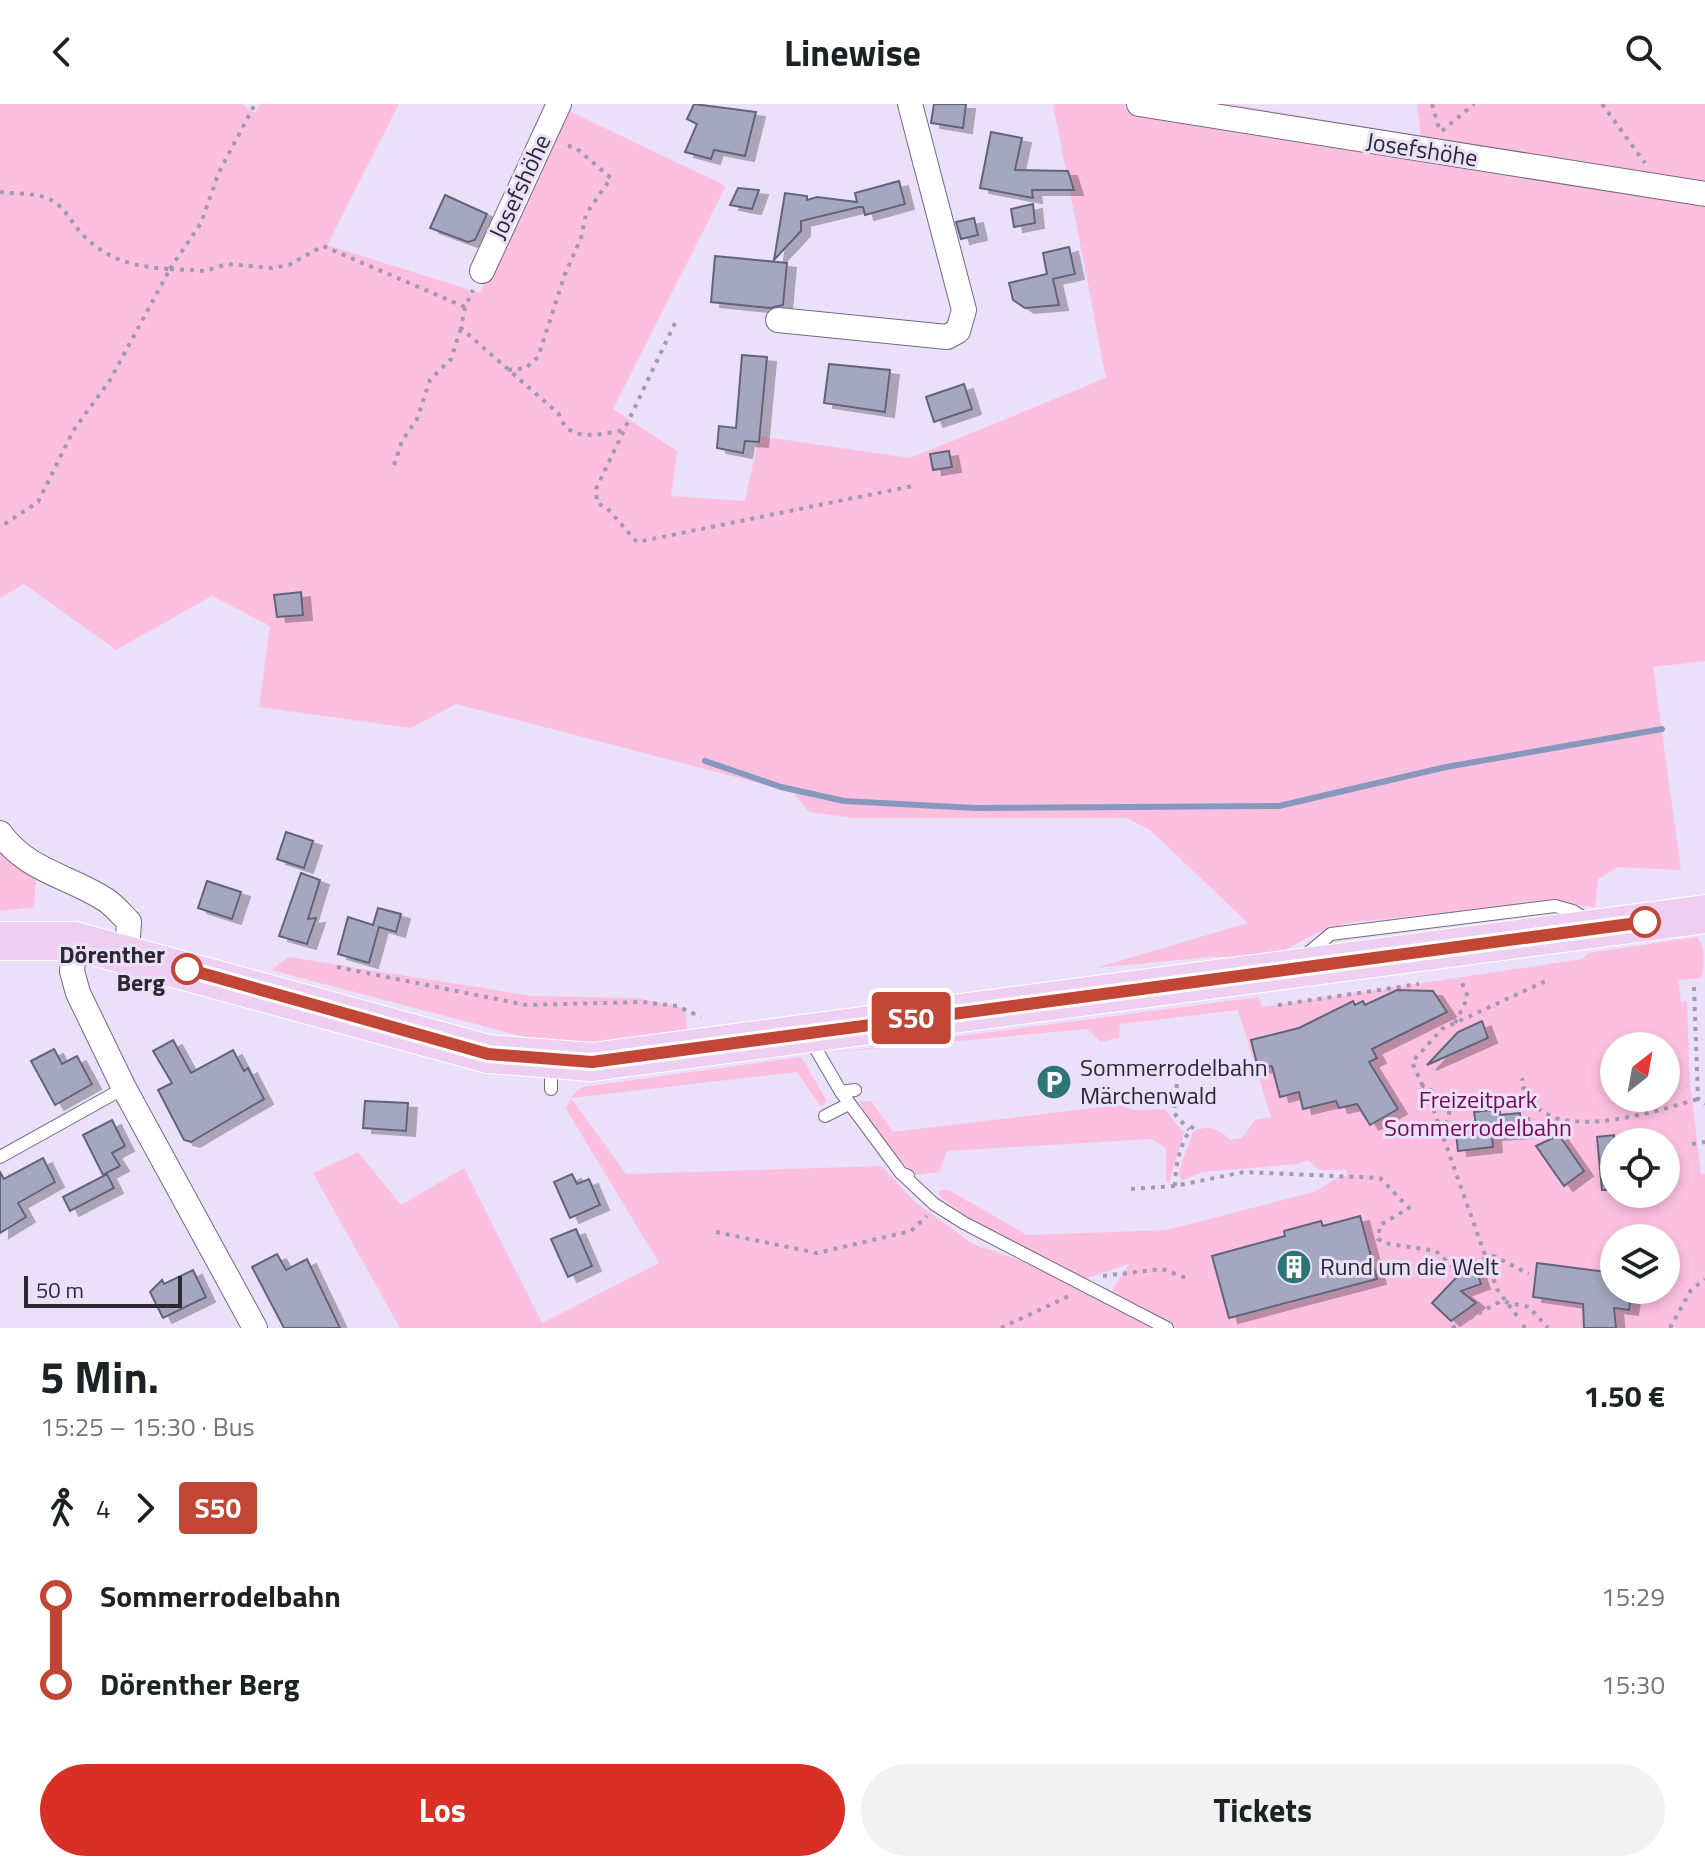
<!DOCTYPE html>
<html lang="de">
<head>
<meta charset="utf-8">
<style>
	:root { --surface:#fff; --page:#f2f2f2; --text:#202124; --muted:#757577; --accent:#d93025 }
	body { margin:0; font-family:"Titillium Web",sans-serif; background:var(--page); color:var(--text); height:100vh; display:flex; flex-direction:column; font-size:30px; white-space:nowrap }
	* { box-sizing:border-box; margin:0 }
	p { font-size:26px; color:var(--muted) }
	.icon { flex:none; width:44px; height:44px; fill:none; stroke:currentColor; stroke-width:2; stroke-linecap:round; stroke-linejoin:round }
	.map { position:relative; height:1224px; overflow:hidden }
	.drawer { display:flex; flex-direction:column; background:var(--surface); flex:1 }
	.drawer>* { flex:none }
	.badge { padding:0 16px; border-radius:6px; font-size:28px; line-height:52px }
	.needle { width:52px; rotate:31deg }
	.controls { position:absolute; left:1600px; top:928px; display:grid; gap:16px }
	.controls a { display:grid; place-items:center; width:80px; height:80px; border-radius:50%; background:var(--surface); box-shadow:0 4px 12px #0003; font-size:40px }
	.scale { position:absolute; left:24px; bottom:20px; width:158px; box-sizing:border-box; padding-left:8px; border:4px solid #2c2832; border-top:0; font-size:22px; line-height:28px; white-space:nowrap; color:#2c2832; -webkit-text-stroke:6px #eae0fa; paint-order:stroke }
	.map>.badge { position:absolute; translate:-50% -50%; box-shadow:0 0 0 4px #fff }
	.legs { display:flex; align-items:center; gap:12px; height:88px; padding:0 40px; font-size:26px }
	.legs p { margin-inline-start:auto }
	.summary { display:flex; align-items:center; justify-content:space-between; height:136px; padding:0 40px }
	h1 { font-size:44px; font-weight:700; line-height:60px }
	.primary-button { display:flex; gap:16px; margin-top:auto; padding:16px 40px }
	.primary-button a { flex:1; height:92px; border-radius:48px; background:var(--accent); color:#fff; font-size:32px; font-weight:700; line-height:92px; text-align:center }
	.primary-button a+a { background:var(--page); color:var(--text) }
	ul { padding:0 40px; list-style:none }
	li { display:flex; align-items:center; gap:28px; height:88px; font-size:30px }
	li i { display:grid; place-items:center; width:12px; height:100%; margin:0 10px; background:currentColor }
	li i::after { content:''; width:20px; height:20px; margin:-10px; border:6px solid; border-radius:50%; background:var(--surface) }
	li p { margin-inline-start:auto }
	li:first-child i { background:linear-gradient(#0000 50%,currentColor 0) }
	li:last-child i { background:linear-gradient(currentColor 50%,#0000 0) }
	header { display:flex; justify-content:space-between; align-items:center; height:104px; padding:0 40px; background:var(--surface); font-size:36px; font-weight:700 }
	.map>svg:first-child { display:block }
</style>
</head>
<body>
<header><svg class="icon" aria-label="back" viewBox="0 0 24 24"><path d="M15 5l-7 7 7 7"/></svg>Linewise<svg class="icon" aria-label="search" viewBox="0 0 24 24"><circle cx="10" cy="10" r="6"/><path d="M15 15l6 6"/></svg></header>
<div class="map">
<svg width="1705" height="1224" viewBox="0 0 1705 1224">
	<defs>
		<filter id="shadow"><feDropShadow dx="9" dy="5" stdDeviation="0" flood-color="#0004"/></filter>
	</defs>
	<rect width="100%" height="100%" fill="#eae0fa"/>
	<g fill="#fdbfe0" fill-rule="evenodd">
		<path d="M 0,0 L 242,0 L 255,9 L 260,0 L 399,0 L 327,141 L 480,189 L 565,5 L 726,82 L 613,305 L 677,347 L 671,392 L 745,397 L 759,332 L 910,354 L 1106,274 L 1053,0 L 1230,0 L 1421,32 L 1417,0 L 1705,0 L 1705,557 L 1653,563 L 1681,766 L 1618,763 L 1598,775 L 1595,803 L 1550,798 L 1347,819 L 1315,830 L 1274,852 L 1210,853 L 1095,864 L 1248,819 L 1150,726 L 1127,714 L 854,714 L 809,708 L 793,688 L 456,600 L 411,624 L 259,603 L 270,522 L 212,492 L 116,546 L 24,480 L 0,494 Z"/>
		<path d="M 0,745 L 36,774 L 34,803 L 0,807 Z"/>
		<path d="M 1697,833 C 1705,841 1705,862 1701,874 L 1678,876 L 1682,904 L 1683,897 L 1687,898 L 1690,980 L 1701,1070 L 1705,1070 L 1705,1224 L 400,1224 L 313,1069 L 358,1048 L 401,1101 L 464,1064 L 542,1219 L 659,1159 L 566,1005 C 570,994 573,989 583,983 L 801,953 L 827,997 L 821,1003 L 797,968 L 571,994 L 626,1070 L 882,1062 L 915,1098 L 973,1140 L 1111,1188 L 1129,1160 L 1082,1176 L 972,1116 L 939,1092 L 939,1086 L 949,1086 L 1027,1131 L 1167,1126 L 1314,1088 L 1342,1071 L 1347,1073 L 1346,1066 L 1319,1066 L 1308,1056 L 1298,1060 L 1202,1068 L 1181,1077 L 1179,1067 L 1193,1028 C 1206,1020 1220,1025 1230,1036 L 1242,1034 L 1255,1016 L 1271,1013 L 1238,906 L 1120,920 L 1119,934 L 1101,938 L 1087,925 L 839,948 L 1259,893 L 1262,903 L 1582,855 L 1588,849 ZM 1614,942 L 1666,942 L 1666,994 L 1614,994 ZM 1614,1038 L 1666,1038 L 1666,1090 L 1614,1090 ZM 1614,1134 L 1666,1134 L 1666,1186 L 1614,1186 Z"/>
		<path d="M 289,853 L 531,892 L 636,894 L 685,904 L 688,933 L 551,940 L 271,866 Z"/>
		<path d="M 871,997 L 893,1028 L 1119,1001 L 1134,1006 L 1165,1005 L 1184,1029 L 1169,1079 L 1166,1077 L 1166,1044 L 1151,1035 L 947,1047 L 939,1068 L 915,1071 L 882,1037 L 859,998 Z"/>
	</g>
	<g fill="none" stroke-linecap="round" stroke-linejoin="round">
		<path stroke="#8699bd" stroke-width="6" d="M 705,657 L 781,683 L 844,697 L 975,704 L 1279,702 L 1446,663 L 1662,625"/>
	</g>
	<g fill="#a5a7c0" stroke="#62647a" stroke-width="2" filter="url(#shadow)">
		<path d="M 694,0 L 756,8 L 745,52 L 714,46 L 711,55 L 685,48 L 697,20 L 687,15 Z"/>
		<path d="M 934,0 L 966,0 L 963,24 L 931,19 Z"/>
		<path d="M 991,28 L 1022,34 L 1015,66 L 1068,67 L 1074,86 L 1032,86 L 1033,94 L 980,84 Z"/>
		<path d="M 899,77 L 905,100 L 865,111 L 863,103 L 859,103 L 801,117 L 801,127 L 774,156 L 785,89 L 807,92 L 807,96 L 817,93 L 857,98 L 855,89 Z"/>
		<path d="M 738,84 L 759,86 L 752,105 L 730,101 Z"/>
		<path d="M 445,91 L 487,110 L 475,136 L 468,138 L 430,124 Z"/>
		<path d="M 1033,100 L 1035,119 L 1014,123 L 1011,105 Z"/>
		<path d="M 974,114 L 978,131 L 961,135 L 956,118 Z"/>
		<path d="M 1069,143 L 1075,170 L 1053,175 L 1059,201 L 1025,204 L 1013,196 L 1009,179 L 1047,170 L 1043,149 Z"/>
		<path d="M 715,152 L 787,159 L 783,201 L 770,204 L 711,198 Z"/>
		<path d="M 742,251 L 767,253 L 759,338 L 745,337 L 743,349 L 717,344 L 719,322 L 736,324 Z"/>
		<path d="M 829,260 L 890,266 L 885,308 L 824,299 Z"/>
		<path d="M 964,280 L 972,305 L 934,318 L 926,293 Z"/>
		<path d="M 949,347 L 952,363 L 933,366 L 930,350 Z"/>
		<path d="M 301,488 L 303,511 L 277,513 L 274,491 Z"/>
		<path d="M 286,728 L 313,737 L 304,764 L 277,755 Z"/>
		<path d="M 301,769 L 320,776 L 308,815 L 316,814 L 307,840 L 279,832 Z"/>
		<path d="M 207,777 L 241,788 L 232,815 L 198,804 Z"/>
		<path d="M 378,804 L 401,810 L 396,828 L 379,823 L 369,859 L 338,850 L 348,813 L 373,821 Z"/>
		<path d="M 1397,886 L 1433,887 L 1447,908 L 1372,945 L 1377,954 L 1369,958 L 1398,1005 L 1370,1021 L 1357,1000 L 1339,1004 L 1336,997 L 1303,1005 L 1299,988 L 1280,993 L 1272,962 L 1258,964 L 1251,936 L 1299,924 L 1353,897 L 1355,901 L 1363,897 L 1365,901 Z"/>
		<path d="M 1482,917 L 1488,934 L 1427,961 L 1458,928 Z"/>
		<path d="M 173,936 L 191,969 L 233,946 L 244,967 L 248,964 L 264,995 L 191,1038 L 184,1036 L 158,986 L 172,979 L 153,947 Z"/>
		<path d="M 54,945 L 62,960 L 77,952 L 92,980 L 55,1001 L 31,957 Z"/>
		<path d="M 365,997 L 408,999 L 406,1027 L 363,1024 Z"/>
		<path d="M 1500,1005 L 1500,1011 L 1520,1009 L 1522,1029 L 1492,1031 L 1493,1043 L 1458,1047 L 1456,1029 L 1477,1027 L 1474,1008 Z"/>
		<path d="M 112,1016 L 125,1042 L 112,1049 L 120,1062 L 103,1071 L 83,1031 Z"/>
		<path d="M 1559,1031 L 1584,1067 L 1564,1082 L 1536,1042 Z"/>
		<path d="M 1614,1031 L 1614,1086 L 1602,1086 L 1597,1033 Z"/>
		<path d="M 43,1054 L 55,1078 L 18,1099 L 26,1113 L 0,1129 L 0,1068 L 4,1075 Z"/>
		<path d="M 107,1070 L 114,1084 L 70,1107 L 63,1093 Z"/>
		<path d="M 572,1070 L 577,1080 L 589,1075 L 600,1101 L 570,1114 L 554,1078 Z"/>
		<path d="M 1360,1112 L 1377,1175 L 1229,1214 L 1212,1152 L 1285,1132 L 1284,1127 L 1321,1117 L 1323,1122 Z"/>
		<path d="M 576,1125 L 592,1162 L 568,1173 L 551,1135 Z"/>
		<path d="M 277,1150 L 286,1166 L 307,1155 L 340,1224 L 284,1224 L 252,1163 Z"/>
		<path d="M 1473,1156 L 1481,1180 L 1461,1187 L 1476,1199 L 1451,1217 L 1432,1199 Z"/>
		<path d="M 1537,1159 L 1614,1169 L 1614,1186 L 1632,1186 L 1629,1206 L 1614,1204 L 1616,1224 L 1584,1224 L 1583,1200 L 1533,1193 Z"/>
		<path d="M 193,1166 L 206,1193 L 163,1214 L 150,1188 L 162,1176 L 164,1180 Z"/>
	</g>
	<g fill="none" stroke-linecap="round" stroke-linejoin="round">
		<defs>
			<g id="lane">
				<path d="M 1302,854 L 1331,830 L 1555,802 L 1573,807 L 1589,817"/>
				<path d="M 810,935 L 841,988 L 855,986"/>
				<path d="M 551,960 L 551,985"/>
				<path d="M 841,988 L 901,1069 L 908,1072"/>
				<path d="M 825,1012 L 849,1000"/>
				<path d="M 0,1053 L 124,984"/>
				<path d="M 901,1069 L 934,1100 L 964,1119 L 1167,1224"/>
			</g>
			<g id="street">
				<path d="M 1139,0 L 1705,90"/>
				<path d="M 482,167 L 559,0"/>
				<path d="M 778,216 L 947,233 L 958,227 L 964,206 L 910,0"/>
				<path d="M 0,729 C 27,767 69,772 106,796 C 115,802 122,811 129,818 L 127,849"/>
				<path d="M 75,837 L 72,867 L 78,889 L 124,984 L 255,1224"/>
			</g>
			<path id="primary" d="M 0,837 L 75,837 L 488,950 L 592,958 L 1705,810"/>
		</defs>
		<use href="#lane" stroke="#736a81" stroke-width="14"/>
		<use href="#street" stroke="#736a81" stroke-width="26"/>
		<use href="#primary" stroke="#fff" stroke-width="40"/>
		<g stroke="#a199ad" stroke-width="4" stroke-dasharray="4 6" stroke-linecap="butt">
			<path d="M 1432,0 L 1440,28"/>
			<path d="M 1602,0 L 1645,59"/>
			<path d="M 1442,27 L 1474,0"/>
			<path d="M 0,88 C 14,90 31,89 44,93 C 65,100 70,118 84,132 C 109,157 136,163 170,165 L 110,276 L 73,327 L 38,398 L 0,423"/>
			<path d="M 170,165 L 205,167 L 227,160 L 272,164 L 289,161 L 323,142 L 465,203 L 473,186"/>
			<path d="M 170,165 L 201,119 L 219,68 L 255,0"/>
			<path d="M 465,203 L 461,224 L 559,310 C 568,340 600,330 624,326"/>
			<path d="M 675,219 L 596,385 L 597,399 L 607,404 L 637,438 L 913,382"/>
			<path d="M 508,266 L 526,264 L 538,253 L 565,170 L 581,134 L 586,110 L 611,74 L 576,44 L 562,40"/>
			<path d="M 394,361 L 402,337 L 417,315 L 430,276 L 451,255 L 461,224"/>
			<path d="M 337,863 L 526,901 L 642,898 L 677,902 L 701,913"/>
			<path d="M 1694,883 L 1698,995 L 1705,1000"/>
			<path d="M 1278,901 L 1419,880"/>
			<path d="M 1455,919 L 1468,893 L 1460,874"/>
			<path d="M 1177,980 L 1174,1009 L 1189,1026"/>
			<path d="M 1421,981 L 1444,993 L 1451,1002"/>
			<path d="M 1518,995 L 1524,983 L 1522,974"/>
			<path d="M 1451,1002 C 1466,1000 1506,991 1519,995 C 1534,999 1546,1013 1563,1016 C 1606,1023 1657,1007 1698,995"/>
			<path d="M 1443,1030 L 1451,1002"/>
			<path d="M 1692,1040 L 1705,1038"/>
			<path d="M 1175,1082 C 1175,1061 1181,1033 1197,1018"/>
			<path d="M 1131,1085 L 1175,1082 L 1244,1068 L 1380,1074 L 1409,1104 L 1380,1121 L 1378,1135 L 1384,1139 L 1436,1147 L 1454,1164 L 1462,1161"/>
			<path d="M 716,1128 L 817,1149 L 911,1127 L 927,1112"/>
			<path d="M 1473,1158 L 1494,1152 L 1529,1170"/>
			<path d="M 1103,1172 L 1162,1165 L 1189,1175"/>
			<path d="M 1505,1198 L 1529,1203 L 1548,1224"/>
			<path d="M 1517,1212 L 1497,1185 L 1434,1007 L 1412,958 L 1442,925 L 1548,876"/>
			<path d="M 1523,1221 L 1525,1224"/>
			<path d="M 1001,1224 L 1071,1191"/>
			<path d="M 1452,1224 L 1503,1196"/>
			<path d="M 1670,1224 L 1691,1186 L 1705,1175"/>
		</g>
		<use href="#lane" stroke="#fff" stroke-width="12"/>
		<use href="#street" stroke="#fff" stroke-width="24"/>
		<use href="#primary" stroke="#eecef1" stroke-width="38"/>
	</g>
	<g fill="none" stroke-linecap="round" stroke-linejoin="round">
		<defs>
			<path id="line-1" d="M 187,865 L 488,950 L 592,958 L 1645,818"/>
		</defs>
		<use href="#line-1" stroke="#fff" stroke-width="18"/>
		<use href="#line-1" stroke="#c14635" stroke-width="12"/>
	</g>
	<defs>
		<symbol id="parking-disc" viewBox="-11 -11 22 22"><circle r="9.5" fill="#2d7677" stroke="#eae0fa"/><path d="M-3.5-5.5H1a3.5 3.5 0 0 1 0 7H-1V5.5H-3.5ZM-1-3.4V-.6H.8a1.4 1.4 0 0 0 0-2.8Z" fill="#fff"/></symbol>
		<symbol id="building-disc" viewBox="-11 -11 22 22"><circle r="9.5" fill="#2d7677" stroke="#eae0fa"/><path d="M-4-6H4V6H1V3H-1V6H-4ZM-2.5-4.3h1.7v1.8h-1.7ZM.8-4.3h1.7v1.8H.8ZM-2.5-1h1.7V.8h-1.7ZM.8-1h1.7V.8H.8Z" fill="#fff"/></symbol>
	</defs>
	<g fill-rule="evenodd">
		<use href="#parking-disc" x="1034" y="958" width="40" height="40"/>
		<use href="#building-disc" x="1274" y="1143" width="40" height="40"/>
	</g>
	<g fill="#fff" stroke="#c14635" stroke-width="4">
		<circle cx="1645" cy="818" r="14"/>
		<circle cx="187" cy="865" r="14"/>
	</g>
	<g text-anchor="middle" stroke-width="6" stroke-linejoin="round" paint-order="stroke">
		<g font-size="24" fill="#2c2832" stroke="#eae0fa">
			<text transform="translate(1422 46) rotate(9)" y="8">Josefshöhe</text>
			<text transform="translate(520 83) rotate(-65)" y="8">Josefshöhe</text>
		</g>
		<g font-size="24" font-weight="bold" fill="#2c2832" stroke="#eae0fa" text-anchor="end">
			<text x="165" y="859">Dörenther<tspan x="165" dy="28">Berg</tspan></text>
		</g>
		<g font-size="24" fill="#2c2832" stroke="#eae0fa" text-anchor="start">
			<text x="1080" y="972">Sommerrodelbahn<tspan x="1080" dy="28">Märchenwald</tspan></text>
			<text x="1320" y="1171">Rund um die Welt</text>
		</g>
		<g font-size="24" fill="#750953" stroke="#eae0fa">
			<text x="1478" y="1004">Freizeitpark<tspan x="1478" dy="28">Sommerrodelbahn</tspan></text>
		</g>
	</g>
</svg>
<div class="controls">
<a><svg class="needle" viewBox="-14 -14 28 28"><path d="M0-13l5 13h-10z" fill="#e53935"/><path d="M0 13l5-13h-10z" fill="#757577"/></svg></a>
<a><svg class="icon" aria-label="locate" viewBox="0 0 24 24"><circle cx="12" cy="12" r="6"/><path d="M12 2v4M12 18v4M2 12h4M18 12h4"/></svg></a>
<a><svg class="icon" aria-label="layers" viewBox="0 0 24 24"><path d="M12 4l9 5-9 5-9-5zM3 14l9 5 9-5"/></svg></a>
</div>
<div class="scale">50 m</div>
<b class="badge" style="left:911px;top:914px;background:#c14635;color:#fff">S50</b>
</div>
<section class="drawer">
<div class="summary"><div><h1>5 Min.</h1><p>15:25 – 15:30 · Bus</p></div><b>1.50 €</b></div>
<div class="legs"><svg class="icon" aria-label="walk" viewBox="0 0 24 24"><circle cx="13" cy="4" r="2"/><path d="M13 8l-2 6 4 7M11 14l-3 7M7 12l3-4h3l4 4"/></svg>4<svg class="icon" aria-label="forward" viewBox="0 0 24 24"><path d="M9 5l7 7-7 7"/></svg><b class="badge" style="background:#c14635;color:#fff">S50</b></div>
<ul>
<li><i style="color:#c14635"></i><b>Sommerrodelbahn</b><p>15:29</p></li>
<li><i style="color:#c14635"></i><b>Dörenther Berg</b><p>15:30</p></li>
</ul>
<div class="primary-button"><a>Los</a><a>Tickets</a></div>
</section>
</body>
</html>
